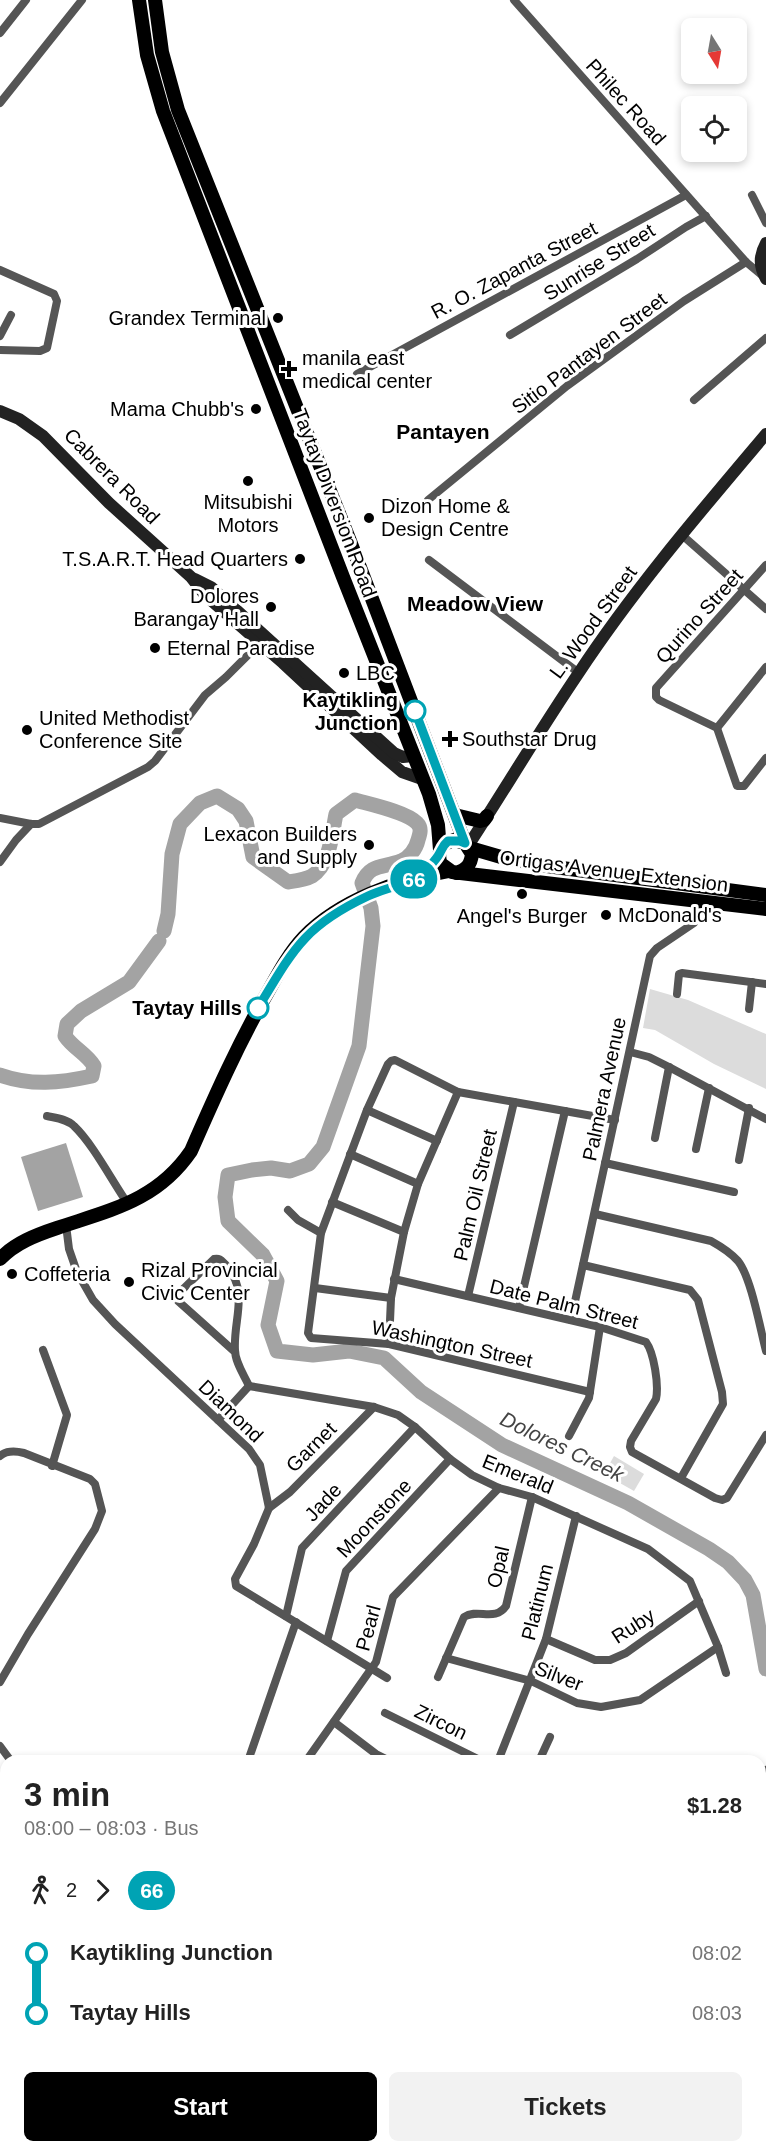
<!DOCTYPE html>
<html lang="en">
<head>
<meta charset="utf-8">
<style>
	:root { --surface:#fff; --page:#f2f2f2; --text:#222; --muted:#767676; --accent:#000 }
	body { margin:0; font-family:Arial,sans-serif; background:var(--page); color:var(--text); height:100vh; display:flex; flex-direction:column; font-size:22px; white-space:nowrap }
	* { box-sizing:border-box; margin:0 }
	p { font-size:20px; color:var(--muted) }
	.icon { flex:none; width:33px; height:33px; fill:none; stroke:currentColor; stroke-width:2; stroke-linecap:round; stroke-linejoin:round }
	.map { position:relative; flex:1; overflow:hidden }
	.drawer { position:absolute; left:0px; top:1755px; width:766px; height:398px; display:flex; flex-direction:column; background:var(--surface); border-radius:18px 18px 0 0; box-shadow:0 3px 9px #0003 }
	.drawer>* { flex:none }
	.badge { padding:0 12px; border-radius:20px; font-size:21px; line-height:39px }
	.needle { width:39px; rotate:169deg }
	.tools { position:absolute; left:681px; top:18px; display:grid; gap:12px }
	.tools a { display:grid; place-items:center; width:66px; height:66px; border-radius:9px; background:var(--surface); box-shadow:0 3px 9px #0003; font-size:30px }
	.map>.badge { position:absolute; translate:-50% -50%; box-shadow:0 0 0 3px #fff }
	.legs { display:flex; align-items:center; gap:9px; height:66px; padding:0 24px; font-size:20px }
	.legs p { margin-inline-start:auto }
	.overview { display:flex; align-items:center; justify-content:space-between; height:102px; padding:0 24px }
	h1 { font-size:33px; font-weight:600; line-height:45px }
	.cta { display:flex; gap:12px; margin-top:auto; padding:12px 24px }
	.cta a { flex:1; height:69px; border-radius:9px; background:var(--accent); color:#fff; font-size:24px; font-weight:600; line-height:69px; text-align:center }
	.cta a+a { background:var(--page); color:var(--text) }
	ul { padding:0 24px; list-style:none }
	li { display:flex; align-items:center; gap:21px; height:60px; font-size:22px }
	li i { display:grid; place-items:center; width:9px; height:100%; margin:0 8px; background:currentColor }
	li i::after { content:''; width:15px; height:15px; margin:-8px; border:4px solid; border-radius:50%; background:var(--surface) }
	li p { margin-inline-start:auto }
	li:first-child i { background:linear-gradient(#0000 50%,currentColor 0) }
	li:last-child i { background:linear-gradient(currentColor 50%,#0000 0) }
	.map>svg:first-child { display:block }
</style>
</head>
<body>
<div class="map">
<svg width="766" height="2152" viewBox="0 0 766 2152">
	<rect width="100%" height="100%" fill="#fff"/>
	<g fill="#dcdcdc">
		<path d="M 650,989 L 688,1000 L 766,1034 L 766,1089 L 714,1064 L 655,1030 L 643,1028 Z"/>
		<path d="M 614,1456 L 644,1474 L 634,1491 L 604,1474 Z"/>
		<path d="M 766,1904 L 766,2152 L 743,2152 L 744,2147 L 760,2146 L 760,1905 Z"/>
	</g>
	<path fill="#a3a3a3" d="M 66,1143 L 83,1197 L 38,1211 L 21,1157 Z"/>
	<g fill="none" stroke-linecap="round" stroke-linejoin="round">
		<path stroke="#a3a3a3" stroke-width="2" d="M 760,1911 L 766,1910"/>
		<g stroke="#a3a3a3" stroke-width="15">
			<path d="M 164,931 L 168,914 L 172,854 L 180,824 L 200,803 L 217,796 L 238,809 L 246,821 L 253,857 L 288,882 C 295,881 305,880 312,876 C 330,865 332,833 336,814 L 355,800 C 369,804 407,812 417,823 C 422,828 420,834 418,840 C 416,849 409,858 401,861 C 384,868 370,863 362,883 L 371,908 L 373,926 L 359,1046 L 323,1147 L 309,1164 L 290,1171 L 271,1168 L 252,1170 L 228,1175 L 225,1197 L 228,1221 L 263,1255 L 277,1281 L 268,1325 L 277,1351 L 313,1355 L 349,1351 L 384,1358 L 421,1392 L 502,1445 L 628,1503 L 709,1549 L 728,1562 L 745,1580 L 753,1595 L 766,1669"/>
			<path d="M 0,1075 C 31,1086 60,1083 92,1076 L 94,1066 C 86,1053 74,1049 65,1036 L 67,1024 L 81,1011 L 129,982 L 159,941"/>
		</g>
		<g stroke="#555" stroke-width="8">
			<path d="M 514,0 L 746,262 L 764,277"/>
			<path d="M 0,33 L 26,0"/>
			<path d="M 0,103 L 82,0"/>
			<path d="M 752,195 L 766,223"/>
			<path d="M 0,270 L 54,294 L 57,301 L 47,348 L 40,351 L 0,350"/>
			<path d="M 510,335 L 637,259 L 686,227 L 706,216"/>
			<path d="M 0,336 L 11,315"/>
			<path d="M 357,374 L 686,195"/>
			<path d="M 694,400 L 766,338"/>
			<path d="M 428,500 L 567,386 L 684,301 L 746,262"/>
			<path d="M 682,535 L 766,609"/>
			<path d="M 429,560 L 579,673"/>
			<path d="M 766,565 L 656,688 L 656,697 L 659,700 L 717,728 L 737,786 L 744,786 L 766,758"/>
			<path d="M 717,728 L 766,667"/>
			<path d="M 0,818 L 31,824 L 39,824 L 148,767 L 155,761 L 205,695 L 226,677 L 264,639"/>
			<path d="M 0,862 L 16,840 L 31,824"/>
			<path d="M 677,994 L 679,974 L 682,973 L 766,984"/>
			<path d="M 749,1009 L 752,982"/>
			<path d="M 630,1052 L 649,1057 L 669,1067 L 766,1119"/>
			<path d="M 367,1110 L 437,1141"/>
			<path d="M 47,1116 C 56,1118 67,1119 74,1126 C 93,1144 112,1181 128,1204"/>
			<path d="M 655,1138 L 669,1067"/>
			<path d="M 696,1149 L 709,1088"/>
			<path d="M 350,1154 L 418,1184"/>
			<path d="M 739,1160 L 749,1108"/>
			<path d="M 605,1163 L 734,1192"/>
			<path d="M 332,1202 L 404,1232"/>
			<path d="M 288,1210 L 298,1220 L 321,1233"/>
			<path d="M 595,1214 L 711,1241 C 720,1246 730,1252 738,1261 C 751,1277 760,1328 766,1351"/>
			<path d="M 66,1225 L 69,1249 L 77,1272 L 93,1300 L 115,1324 L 249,1449 L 260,1465 L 269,1508 L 254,1544 L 235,1579 L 236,1586 L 387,1678"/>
			<path d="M 583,1265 L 690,1290 L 698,1300 L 722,1392 L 723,1404 L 681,1478"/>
			<path d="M 394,1279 L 600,1327 L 646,1342 C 654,1353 659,1385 656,1399 L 631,1441 L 630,1447 L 632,1452 L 715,1498 L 722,1500 L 727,1498 L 766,1435"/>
			<path d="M 315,1288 L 391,1298"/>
			<path d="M 468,1296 L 514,1102"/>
			<path d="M 519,1308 L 565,1111"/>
			<path d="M 571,1320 L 650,956 L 657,948 L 694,923 L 697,918 L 700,899"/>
			<path d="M 389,1344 L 391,1298 L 404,1232 L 418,1184 L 458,1092"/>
			<path d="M 43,1350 L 67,1415 L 52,1466"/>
			<path d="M 235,1352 L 178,1301 L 180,1292 L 214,1259 C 220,1258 221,1260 225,1264 C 250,1291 233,1319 235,1350 C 235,1362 244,1375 249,1386"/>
			<path d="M 590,1392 L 389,1344 L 311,1338 L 308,1333 L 321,1233 L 367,1110 L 388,1064 L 391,1061 L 395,1060 L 458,1092 L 615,1120"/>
			<path d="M 218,1420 L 249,1386 L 374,1407 L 398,1415 L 415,1427 L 450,1459 L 472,1475 L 499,1488 L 532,1497 L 648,1549 L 690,1581 L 718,1647 L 726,1673"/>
			<path d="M 569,1436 L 589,1398 L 600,1327"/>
			<path d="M 0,1456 C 7,1450 16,1451 24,1453 L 90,1479 L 95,1484 L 102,1511 L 95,1529 L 28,1634 L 0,1682"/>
			<path d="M 269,1508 L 290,1492 L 374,1407"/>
			<path d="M 286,1616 L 302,1548 L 415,1427"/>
			<path d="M 546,1639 L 595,1660 L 610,1660 L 626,1653 L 699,1601"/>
			<path d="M 327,1641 L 346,1571 L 450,1459"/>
			<path d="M 446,1658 L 531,1681 L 577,1703 L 601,1707 L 640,1700 L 718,1647"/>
			<path d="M 438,1677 L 464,1617 C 478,1608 495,1622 506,1606 L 532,1497"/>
			<path d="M 385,1713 L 482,1761"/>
			<path d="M 334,1722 L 376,1754 L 390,1761"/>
			<path d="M 0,1746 L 11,1761"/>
			<path d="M 248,1761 L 296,1622"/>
			<path d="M 306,1761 L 376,1662 L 393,1597 L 499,1488"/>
			<path d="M 498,1761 L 546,1639 L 576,1516"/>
			<path d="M 539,1761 L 550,1737"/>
			<path d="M 760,1781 L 766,1770"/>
			<path d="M 760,2028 L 766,2030"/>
			<path d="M 0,2130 L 6,2136"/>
			<path d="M 18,2146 L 25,2152"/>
			<path d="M 250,2146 L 252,2152"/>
			<path d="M 299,2146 L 300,2152"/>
			<path d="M 652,2146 L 656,2150 L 657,2152"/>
			<path d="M 201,2152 L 206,2146"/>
			<path d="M 378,2152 L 379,2146"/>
			<path d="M 433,2152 L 434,2146"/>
			<path d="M 714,2152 L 715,2146"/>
		</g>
		<g stroke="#222" stroke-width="12">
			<path d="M 766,243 C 759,256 759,266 766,279"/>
			<path d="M 0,411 L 19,419 L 43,436 L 109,503 L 191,577 L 205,595 L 283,663 L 382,755 L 402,772 L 422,779"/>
			<path d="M 195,579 L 211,587 L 394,753 L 403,757 L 413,756"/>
			<path d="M 468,846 C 505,789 540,730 578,674 C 634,589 701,511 766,434"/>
		</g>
		<g stroke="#000" stroke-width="14">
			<path d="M 139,0 L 147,55 L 163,111 L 343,577 L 429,794 L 438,825 L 440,850"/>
			<path d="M 155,0 L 162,52 L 178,110 L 350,541 L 465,843"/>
			<path d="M 455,815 L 480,821 L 484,820 L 487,816"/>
			<path d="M 470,848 L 501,857 L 547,866 L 766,895"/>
			<path d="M 456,873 C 467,870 471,864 472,854 L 465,843 L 454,840 C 442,843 436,852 441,864 L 452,872 L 766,909"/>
			<path d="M 0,1259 C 15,1243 36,1235 57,1228 C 110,1210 157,1201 191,1151 C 215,1096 239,1042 269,990 C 279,972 289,953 304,937 C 340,900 398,880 448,871"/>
		</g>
	</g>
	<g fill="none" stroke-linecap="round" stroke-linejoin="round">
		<defs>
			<path id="line-1" d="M 258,1008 C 293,950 304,926 368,896 C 383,889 401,886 415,878 C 422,875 434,862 438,856 C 442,850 442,846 448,841 L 460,841 L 465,843 L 415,711"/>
		</defs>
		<use href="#line-1" stroke="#fff" stroke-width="14"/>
		<use href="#line-1" stroke="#00a3b4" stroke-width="9"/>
	</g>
	<g fill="#000" stroke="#fff" stroke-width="2">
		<circle cx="278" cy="318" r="6"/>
		<path d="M286 360h6v6h6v6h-6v6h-6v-6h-6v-6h6z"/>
		<circle cx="256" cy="409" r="6"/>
		<circle cx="248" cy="481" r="6"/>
		<circle cx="369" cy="518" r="6"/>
		<circle cx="300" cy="559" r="6"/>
		<circle cx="271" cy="607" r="6"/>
		<circle cx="155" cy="648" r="6"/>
		<circle cx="344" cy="673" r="6"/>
		<circle cx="27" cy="730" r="6"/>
		<path d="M447 730h6v6h6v6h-6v6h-6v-6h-6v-6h6z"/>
		<circle cx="369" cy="845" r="6"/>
		<circle cx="522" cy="894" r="6"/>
		<circle cx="606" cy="915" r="6"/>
		<circle cx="12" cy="1274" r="6"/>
		<circle cx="129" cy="1282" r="6"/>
	</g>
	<g fill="#fff" stroke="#00a3b4" stroke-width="3">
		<circle cx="415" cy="711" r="10"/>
		<circle cx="258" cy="1008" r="10"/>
	</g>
	<g text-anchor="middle" stroke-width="6" stroke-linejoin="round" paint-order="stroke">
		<g font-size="20" fill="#000" stroke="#fff">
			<text transform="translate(626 102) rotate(48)" y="7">Philec Road</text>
			<text transform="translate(599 262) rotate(-32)" y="7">Sunrise Street</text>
			<text transform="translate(514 270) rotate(-28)" y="7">R. O. Zapanta Street</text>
			<text transform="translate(589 353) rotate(-37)" y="7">Sitio Pantayen Street</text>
			<text transform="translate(112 476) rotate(45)" y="7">Cabrera Road</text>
			<text transform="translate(335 503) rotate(69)" y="7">Taytay Diversion Road</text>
			<text transform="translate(699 616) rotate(-48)" y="7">Qurino Street</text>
			<text transform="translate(593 622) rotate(-54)" y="7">L. Wood Street</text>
			<text transform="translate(614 871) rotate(7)" y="7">Ortigas Avenue Extension</text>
			<text transform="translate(604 1089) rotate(-78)" y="7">Palmera Avenue</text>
			<text transform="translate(475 1195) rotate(-77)" y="7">Palm Oil Street</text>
			<text transform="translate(564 1304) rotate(14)" y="7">Date Palm Street</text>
			<text transform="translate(452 1344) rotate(12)" y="7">Washington Street</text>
			<text transform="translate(231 1411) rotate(44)" y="7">Diamond</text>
			<text transform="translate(311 1447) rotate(-45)" y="7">Garnet</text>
			<text transform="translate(518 1474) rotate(22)" y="7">Emerald</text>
			<text transform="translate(323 1502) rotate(-47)" y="7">Jade</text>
			<text transform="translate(374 1518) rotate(-47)" y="7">Moonstone</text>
			<text transform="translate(498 1567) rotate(-77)" y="7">Opal</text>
			<text transform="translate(537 1602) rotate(-76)" y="7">Platinum</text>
			<text transform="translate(633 1626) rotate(-33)" y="7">Ruby</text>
			<text transform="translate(368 1628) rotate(-75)" y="7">Pearl</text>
			<text transform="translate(559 1676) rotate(21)" y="7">Silver</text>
			<text transform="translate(441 1722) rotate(26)" y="7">Zircon</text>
		</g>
		<g font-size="20" fill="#000" stroke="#fff" text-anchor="start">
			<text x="266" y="325" text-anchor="end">Grandex Terminal</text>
			<text x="302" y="365">manila east<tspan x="302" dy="23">medical center</tspan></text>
			<text x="244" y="416" text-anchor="end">Mama Chubb's</text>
			<text x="248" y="509" text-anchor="middle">Mitsubishi<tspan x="248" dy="23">Motors</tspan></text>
			<text x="381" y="513">Dizon Home &amp;<tspan x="381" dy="23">Design Centre</tspan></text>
			<text x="288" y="566" text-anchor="end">T.S.A.R.T. Head Quarters</text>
			<text x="259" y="603" text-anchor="end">Dolores<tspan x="259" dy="23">Barangay Hall</tspan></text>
			<text x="167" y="655">Eternal Paradise</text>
			<text x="356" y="680">LBC</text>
			<text x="39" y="725">United Methodist<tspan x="39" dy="23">Conference Site</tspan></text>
			<text x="462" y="746">Southstar Drug</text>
			<text x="357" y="841" text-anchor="end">Lexacon Builders<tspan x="357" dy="23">and Supply</tspan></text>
			<text x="618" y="922">McDonald's</text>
			<text x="522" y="923" text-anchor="middle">Angel's Burger</text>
			<text x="141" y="1277">Rizal Provincial<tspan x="141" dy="23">Civic Center</tspan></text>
			<text x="24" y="1281">Coffeteria</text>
		</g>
		<g font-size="20" font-weight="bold" fill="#000" stroke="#fff" text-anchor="end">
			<text x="398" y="707">Kaytikling<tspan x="398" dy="23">Junction</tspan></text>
			<text x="242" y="1015">Taytay Hills</text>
		</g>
		<g font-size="21" font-weight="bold" fill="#000" stroke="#fff">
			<text x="443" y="439">Pantayen</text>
			<text x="475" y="611">Meadow View</text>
		</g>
		<g font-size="21" font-style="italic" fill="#444" stroke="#fff">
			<text transform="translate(562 1447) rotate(26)" y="7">Dolores Creek</text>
		</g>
	</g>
</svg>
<div class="tools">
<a><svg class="needle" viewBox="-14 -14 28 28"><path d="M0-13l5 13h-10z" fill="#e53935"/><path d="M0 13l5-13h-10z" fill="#767676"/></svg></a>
<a><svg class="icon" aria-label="locate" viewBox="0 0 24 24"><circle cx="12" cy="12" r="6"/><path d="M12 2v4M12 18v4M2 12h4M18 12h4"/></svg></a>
</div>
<b class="badge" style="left:414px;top:879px;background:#00a3b4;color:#fff">66</b>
<section class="drawer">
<div class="overview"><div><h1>3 min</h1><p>08:00 – 08:03 · Bus</p></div><b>$1.28</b></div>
<div class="legs"><svg class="icon" aria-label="walk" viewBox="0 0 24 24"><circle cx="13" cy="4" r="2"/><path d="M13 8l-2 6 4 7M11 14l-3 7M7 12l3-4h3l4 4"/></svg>2<svg class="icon" aria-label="forward" viewBox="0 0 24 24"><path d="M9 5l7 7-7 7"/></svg><b class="badge" style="background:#00a3b4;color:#fff">66</b></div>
<ul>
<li><i style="color:#00a3b4"></i><b>Kaytikling Junction</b><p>08:02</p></li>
<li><i style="color:#00a3b4"></i><b>Taytay Hills</b><p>08:03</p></li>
</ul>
<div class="cta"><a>Start</a><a>Tickets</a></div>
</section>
</div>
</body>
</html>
